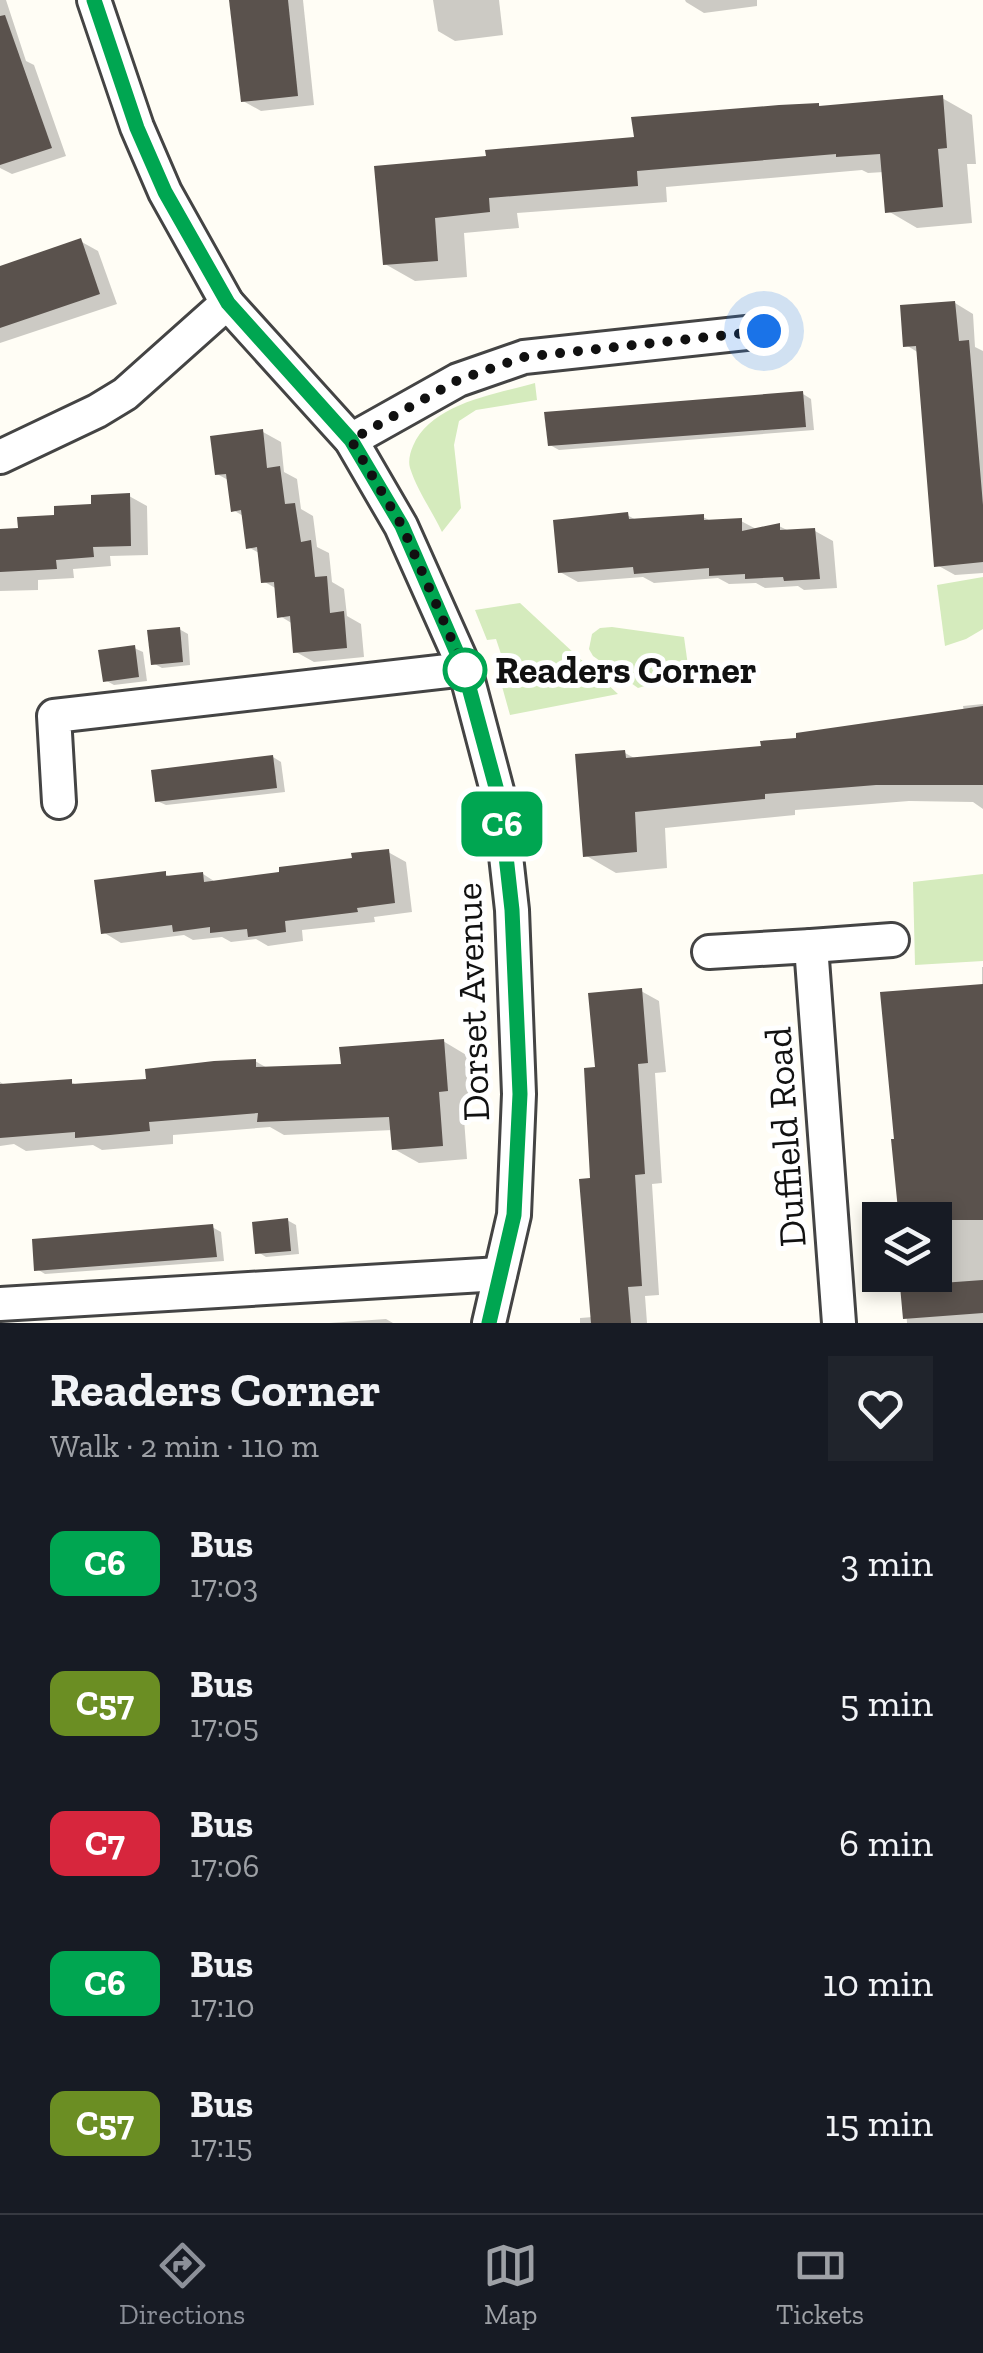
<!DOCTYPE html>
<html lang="en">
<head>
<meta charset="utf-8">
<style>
	:root { --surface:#171b24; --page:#20242c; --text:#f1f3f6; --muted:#9ea1a6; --line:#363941; --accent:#8c9099 }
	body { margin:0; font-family:"Zilla Slab",serif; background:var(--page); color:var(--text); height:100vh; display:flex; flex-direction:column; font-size:38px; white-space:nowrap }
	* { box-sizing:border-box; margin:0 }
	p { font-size:32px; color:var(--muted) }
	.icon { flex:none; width:55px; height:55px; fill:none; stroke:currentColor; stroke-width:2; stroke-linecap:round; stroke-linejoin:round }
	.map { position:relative; height:1323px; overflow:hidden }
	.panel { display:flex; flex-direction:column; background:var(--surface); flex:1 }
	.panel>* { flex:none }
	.badge { padding:0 20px; border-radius:15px; font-size:35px; line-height:65px }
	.buttons { position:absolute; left:862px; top:1202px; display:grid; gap:20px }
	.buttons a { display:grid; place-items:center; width:90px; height:90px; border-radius:0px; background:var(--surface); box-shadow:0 5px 15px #0003; font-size:50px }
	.you { position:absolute; width:50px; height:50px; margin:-25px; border:8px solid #fff; border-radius:50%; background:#1a73e8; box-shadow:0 0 0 15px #1a73e833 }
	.map>.badge { position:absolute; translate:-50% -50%; box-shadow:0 0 0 5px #fff }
	.round { display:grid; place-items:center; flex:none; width:105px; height:105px; border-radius:0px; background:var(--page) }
	.head { display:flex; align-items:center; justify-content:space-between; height:170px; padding:0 50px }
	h1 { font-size:48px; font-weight:700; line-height:75px }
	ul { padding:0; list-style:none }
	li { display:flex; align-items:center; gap:30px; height:140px; padding:0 50px }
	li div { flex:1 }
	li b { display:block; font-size:38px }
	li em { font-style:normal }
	li .badge { min-width:110px; font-weight:700; text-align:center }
	.tabs { display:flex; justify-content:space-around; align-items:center; height:140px; border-top:2px solid var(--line); background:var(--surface); font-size:28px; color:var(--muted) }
	.tabs a { display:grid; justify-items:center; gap:5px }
	.tabs .current { color:var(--accent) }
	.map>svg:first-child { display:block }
</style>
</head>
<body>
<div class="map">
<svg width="983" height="1323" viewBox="0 0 983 1323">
	<rect width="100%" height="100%" fill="#fffdf5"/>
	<g fill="#d5ebbd">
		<path d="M 535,383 L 537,400 L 476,410 L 459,421 L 454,445 L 461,508 L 442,532 C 432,511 417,490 410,468 C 408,461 410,453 413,446 C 431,403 496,394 535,383 Z"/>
		<path d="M 983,577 L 983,629 L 966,639 L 945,646 L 937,585 Z"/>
		<path d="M 520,603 L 618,694 L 510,715 L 498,672 L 506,669 L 496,639 L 487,640 L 475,610 Z"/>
		<path d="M 612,627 L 684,637 L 689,673 L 638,688 L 593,656 L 589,649 L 592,634 L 600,628 Z"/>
		<path d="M 983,874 L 983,961 L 915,965 L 913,882 Z"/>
	</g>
	<g fill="#0003">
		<path d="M 0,0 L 6,0 L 26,61 L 34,65 L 66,156 L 12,174 L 0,168 Z"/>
		<path d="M 232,0 L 303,0 L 314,105 L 261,111 L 243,101 Z"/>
		<path d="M 433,0 L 499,0 L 503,35 L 455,41 L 438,31 Z"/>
		<path d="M 685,0 L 757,0 L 757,6 L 704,13 L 686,2 Z"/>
		<path d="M 942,98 L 972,115 L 976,164 L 967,164 L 972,223 L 917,228 L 888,211 L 884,172 L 868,173 L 862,170 L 666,187 L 667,202 L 517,213 L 519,228 L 464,233 L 467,277 L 415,281 L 385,264 L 489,159 L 637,139 L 818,105 L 824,108 Z"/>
		<path d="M 80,241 L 98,251 L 117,304 L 0,343 L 0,267 Z"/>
		<path d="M 955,303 L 973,314 L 975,347 L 983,351 L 983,573 L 955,575 L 937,565 L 919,353 L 906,345 Z"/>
		<path d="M 803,394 L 811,399 L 814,430 L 559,450 L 550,445 Z"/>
		<path d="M 263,432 L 281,442 L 284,472 L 297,479 L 301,509 L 313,516 L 317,547 L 329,553 L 332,582 L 344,589 L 347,616 L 361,624 L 364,657 L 314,662 L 296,652 L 293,624 L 280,616 L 277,589 L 263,581 L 261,554 L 248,547 L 245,517 L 233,510 L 230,481 L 217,474 Z"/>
		<path d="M 129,496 L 147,506 L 148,555 L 110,556 L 111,566 L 73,569 L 74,578 L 38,580 L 38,590 L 0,591 L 0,531 L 21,530 Z"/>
		<path d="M 627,515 L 638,521 L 703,517 L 713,522 L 741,521 L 758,530 L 779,526 L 791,532 L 815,531 L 833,541 L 837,588 L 804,590 L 798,586 L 765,588 L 756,583 L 729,584 L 718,578 L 654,583 L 643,577 L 578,582 L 560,572 Z"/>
		<path d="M 179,629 L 188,634 L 190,665 L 162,668 L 153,663 Z"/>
		<path d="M 134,648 L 143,652 L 147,681 L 114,685 L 105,680 Z"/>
		<path d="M 983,704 L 983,809 L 973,802 L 909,801 L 795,810 L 795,815 L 665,828 L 667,868 L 616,873 L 585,855 L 625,753 L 636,759 L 764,748 L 964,712 L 963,706 Z"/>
		<path d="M 273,757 L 281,762 L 285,792 L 166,805 L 157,801 Z"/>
		<path d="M 388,852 L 406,862 L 412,912 L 374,917 L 375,922 L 302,930 L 303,941 L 268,946 L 256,939 L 231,942 L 222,937 L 193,940 L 184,935 L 121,943 L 103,932 L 165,874 L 172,878 L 203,874 L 217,883 L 354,860 Z"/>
		<path d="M 982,967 L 983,967 L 983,1323 L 907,1323 L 904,1275 L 935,1275 L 935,1220 L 900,1220 L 982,986 Z"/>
		<path d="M 641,991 L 659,1001 L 666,1072 L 655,1073 L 662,1183 L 652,1184 L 659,1295 L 645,1296 L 647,1323 L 580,1323 L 580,1318 L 593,1317 L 593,1181 L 598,1070 Z"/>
		<path d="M 443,1041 L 468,1056 L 471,1104 L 463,1105 L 467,1159 L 419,1163 L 394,1149 L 393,1130 L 284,1135 L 270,1127 L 173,1135 L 173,1144 L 102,1150 L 93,1145 L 26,1151 L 14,1144 L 0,1146 L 0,1082 L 6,1086 L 71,1082 L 79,1086 L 148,1082 L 255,1061 L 269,1069 L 343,1067 Z"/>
		<path d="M 287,1220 L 296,1225 L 299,1254 L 266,1257 L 258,1252 Z"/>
		<path d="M 212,1227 L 221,1232 L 224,1261 L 45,1274 L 37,1269 Z"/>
		<path d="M 386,1319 L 393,1323 L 329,1323 Z"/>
	</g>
	<g fill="#5a524d">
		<path d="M 229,0 L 288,0 L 298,96 L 241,102 Z"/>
		<path d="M 5,15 L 52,148 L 0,165 L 0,16 Z"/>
		<path d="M 943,95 L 947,148 L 938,149 L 943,207 L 885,213 L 880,154 L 836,157 L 836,154 L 637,171 L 638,186 L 489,198 L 490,212 L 435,218 L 438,261 L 383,265 L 374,166 L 486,156 L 485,150 L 634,137 L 631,117 L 779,105 L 819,103 L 819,106 Z"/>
		<path d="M 81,238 L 100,294 L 0,328 L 0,266 Z"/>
		<path d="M 955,301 L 959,341 L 969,340 L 983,505 L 983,562 L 934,567 L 916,346 L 903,347 L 900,305 Z"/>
		<path d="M 803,391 L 806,427 L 548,446 L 544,412 Z"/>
		<path d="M 263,429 L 267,468 L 280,466 L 285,504 L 295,503 L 301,542 L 311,540 L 315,577 L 327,576 L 330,613 L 344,611 L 347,648 L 293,653 L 290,616 L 277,618 L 274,582 L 261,583 L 257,547 L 246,549 L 241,510 L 231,512 L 226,474 L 215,475 L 210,436 Z"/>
		<path d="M 130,493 L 131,546 L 93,547 L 94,557 L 56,560 L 57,569 L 0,572 L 0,529 L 18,528 L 17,517 L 54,515 L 54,506 L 91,504 L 91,495 Z"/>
		<path d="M 628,512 L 629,519 L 704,514 L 704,520 L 742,518 L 742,531 L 780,523 L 780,530 L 815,528 L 820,579 L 784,581 L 783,577 L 745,579 L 745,574 L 709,576 L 709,568 L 634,574 L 633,567 L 558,573 L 553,520 Z"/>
		<path d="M 180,627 L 183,662 L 151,665 L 147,630 Z"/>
		<path d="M 135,645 L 139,677 L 103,682 L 98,650 Z"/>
		<path d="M 983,706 L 983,785 L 876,785 L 765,794 L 765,799 L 635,812 L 637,852 L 583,857 L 575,754 L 625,750 L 626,758 L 761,746 L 760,741 L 796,738 L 796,733 Z"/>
		<path d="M 273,755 L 277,788 L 155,802 L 151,770 Z"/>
		<path d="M 389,849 L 395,903 L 357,908 L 358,912 L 285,921 L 286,932 L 248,937 L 247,929 L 210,933 L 210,927 L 173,932 L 172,925 L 101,934 L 94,880 L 166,871 L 166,876 L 203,872 L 204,882 L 279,872 L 279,867 L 352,858 L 351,853 Z"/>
		<path d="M 983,984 L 983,1220 L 899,1220 L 891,1139 L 894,1139 L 880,992 Z"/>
		<path d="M 642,988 L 648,1063 L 638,1064 L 645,1174 L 635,1175 L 642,1286 L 628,1287 L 631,1323 L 591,1323 L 579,1179 L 590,1178 L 584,1068 L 595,1067 L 588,993 Z"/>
		<path d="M 444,1039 L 448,1091 L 439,1092 L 443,1146 L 392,1150 L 389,1117 L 257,1122 L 258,1113 L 149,1122 L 150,1131 L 110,1135 L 75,1138 L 75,1132 L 0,1138 L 0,1084 L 72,1079 L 72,1084 L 146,1079 L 145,1069 L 214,1061 L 256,1059 L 256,1067 L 341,1064 L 339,1047 Z"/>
		<path d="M 288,1218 L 291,1251 L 255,1254 L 252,1222 Z"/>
		<path d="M 213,1224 L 217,1257 L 34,1271 L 32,1239 Z"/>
		<path d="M 983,1280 L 983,1313 L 903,1319 L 900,1286 Z"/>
	</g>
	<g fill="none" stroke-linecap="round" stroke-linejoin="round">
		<defs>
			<g id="street">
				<path d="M 94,0 L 137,127 L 165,192 L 227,303 L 351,440 L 401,526 L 465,669 L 500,802 L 512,910 L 519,1094 L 514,1215 L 489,1323"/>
				<path d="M 351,440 L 458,380 L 524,357 L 765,331"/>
				<path d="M 0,457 L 97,411 L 125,394 L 227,303"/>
				<path d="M 59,802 L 54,716 L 465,669"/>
				<path d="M 811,946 L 892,940"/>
				<path d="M 709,952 L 811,946 L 839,1323"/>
				<path d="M 0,1304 L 500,1274"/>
			</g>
		</defs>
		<use href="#street" stroke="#444" stroke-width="38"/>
		<use href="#street" stroke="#fff" stroke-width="32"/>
	</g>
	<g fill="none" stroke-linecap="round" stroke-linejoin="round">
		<defs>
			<path id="line" d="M 94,0 L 137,128 L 165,192 L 228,303 L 351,440 L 402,526 L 464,669 L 500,802 L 512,910 L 520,1094 L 514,1215 L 489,1323"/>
		</defs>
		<use href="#line" stroke="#fff" stroke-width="22"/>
		<use href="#line" stroke="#00a651" stroke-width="15"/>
		<path stroke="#111" stroke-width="10" stroke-dasharray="0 18" d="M 465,670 L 402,526 L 351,440 L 458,380 L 524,357 L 764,331"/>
	</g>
	<circle fill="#fff" stroke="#00a651" stroke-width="5" cx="465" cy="670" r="20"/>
	<g text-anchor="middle" stroke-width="10" stroke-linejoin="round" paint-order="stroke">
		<g font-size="38" font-weight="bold" fill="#111" stroke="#fff" text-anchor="start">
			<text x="495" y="683">Readers Corner</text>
		</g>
		<g font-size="38" fill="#111" stroke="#fff">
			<text transform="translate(472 1002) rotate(-92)" y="13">Dorset Avenue</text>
			<text transform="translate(785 1137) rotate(-94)" y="13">Duffield Road</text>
		</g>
	</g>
</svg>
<div class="buttons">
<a><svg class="icon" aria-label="layers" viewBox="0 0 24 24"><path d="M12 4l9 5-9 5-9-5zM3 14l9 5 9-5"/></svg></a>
</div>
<div class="you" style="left:764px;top:331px"></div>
<b class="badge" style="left:502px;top:824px;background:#00a651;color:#fff">C6</b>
</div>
<section class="panel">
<div class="head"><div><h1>Readers Corner</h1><p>Walk · 2 min · 110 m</p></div><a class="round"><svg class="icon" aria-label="heart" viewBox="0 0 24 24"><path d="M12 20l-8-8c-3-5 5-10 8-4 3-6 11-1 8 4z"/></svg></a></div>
<ul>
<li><span class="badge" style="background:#00a651;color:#fff">C6</span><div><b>Bus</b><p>17:03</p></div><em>3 min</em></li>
<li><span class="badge" style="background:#6b8e23;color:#fff">C57</span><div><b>Bus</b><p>17:05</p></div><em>5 min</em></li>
<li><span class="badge" style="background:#d7263d;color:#fff">C7</span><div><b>Bus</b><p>17:06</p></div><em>6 min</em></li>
<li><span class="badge" style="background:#00a651;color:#fff">C6</span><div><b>Bus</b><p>17:10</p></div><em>10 min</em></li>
<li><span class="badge" style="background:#6b8e23;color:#fff">C57</span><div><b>Bus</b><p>17:15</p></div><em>15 min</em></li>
</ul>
</section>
<nav class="tabs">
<a class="current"><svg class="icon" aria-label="directions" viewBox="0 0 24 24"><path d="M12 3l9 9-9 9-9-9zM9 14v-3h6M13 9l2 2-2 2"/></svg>Directions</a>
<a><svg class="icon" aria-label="map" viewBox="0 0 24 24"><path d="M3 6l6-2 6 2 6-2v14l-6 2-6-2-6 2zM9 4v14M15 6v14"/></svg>Map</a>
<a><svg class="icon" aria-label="tickets" viewBox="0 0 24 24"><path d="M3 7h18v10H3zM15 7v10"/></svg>Tickets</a>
</nav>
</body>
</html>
